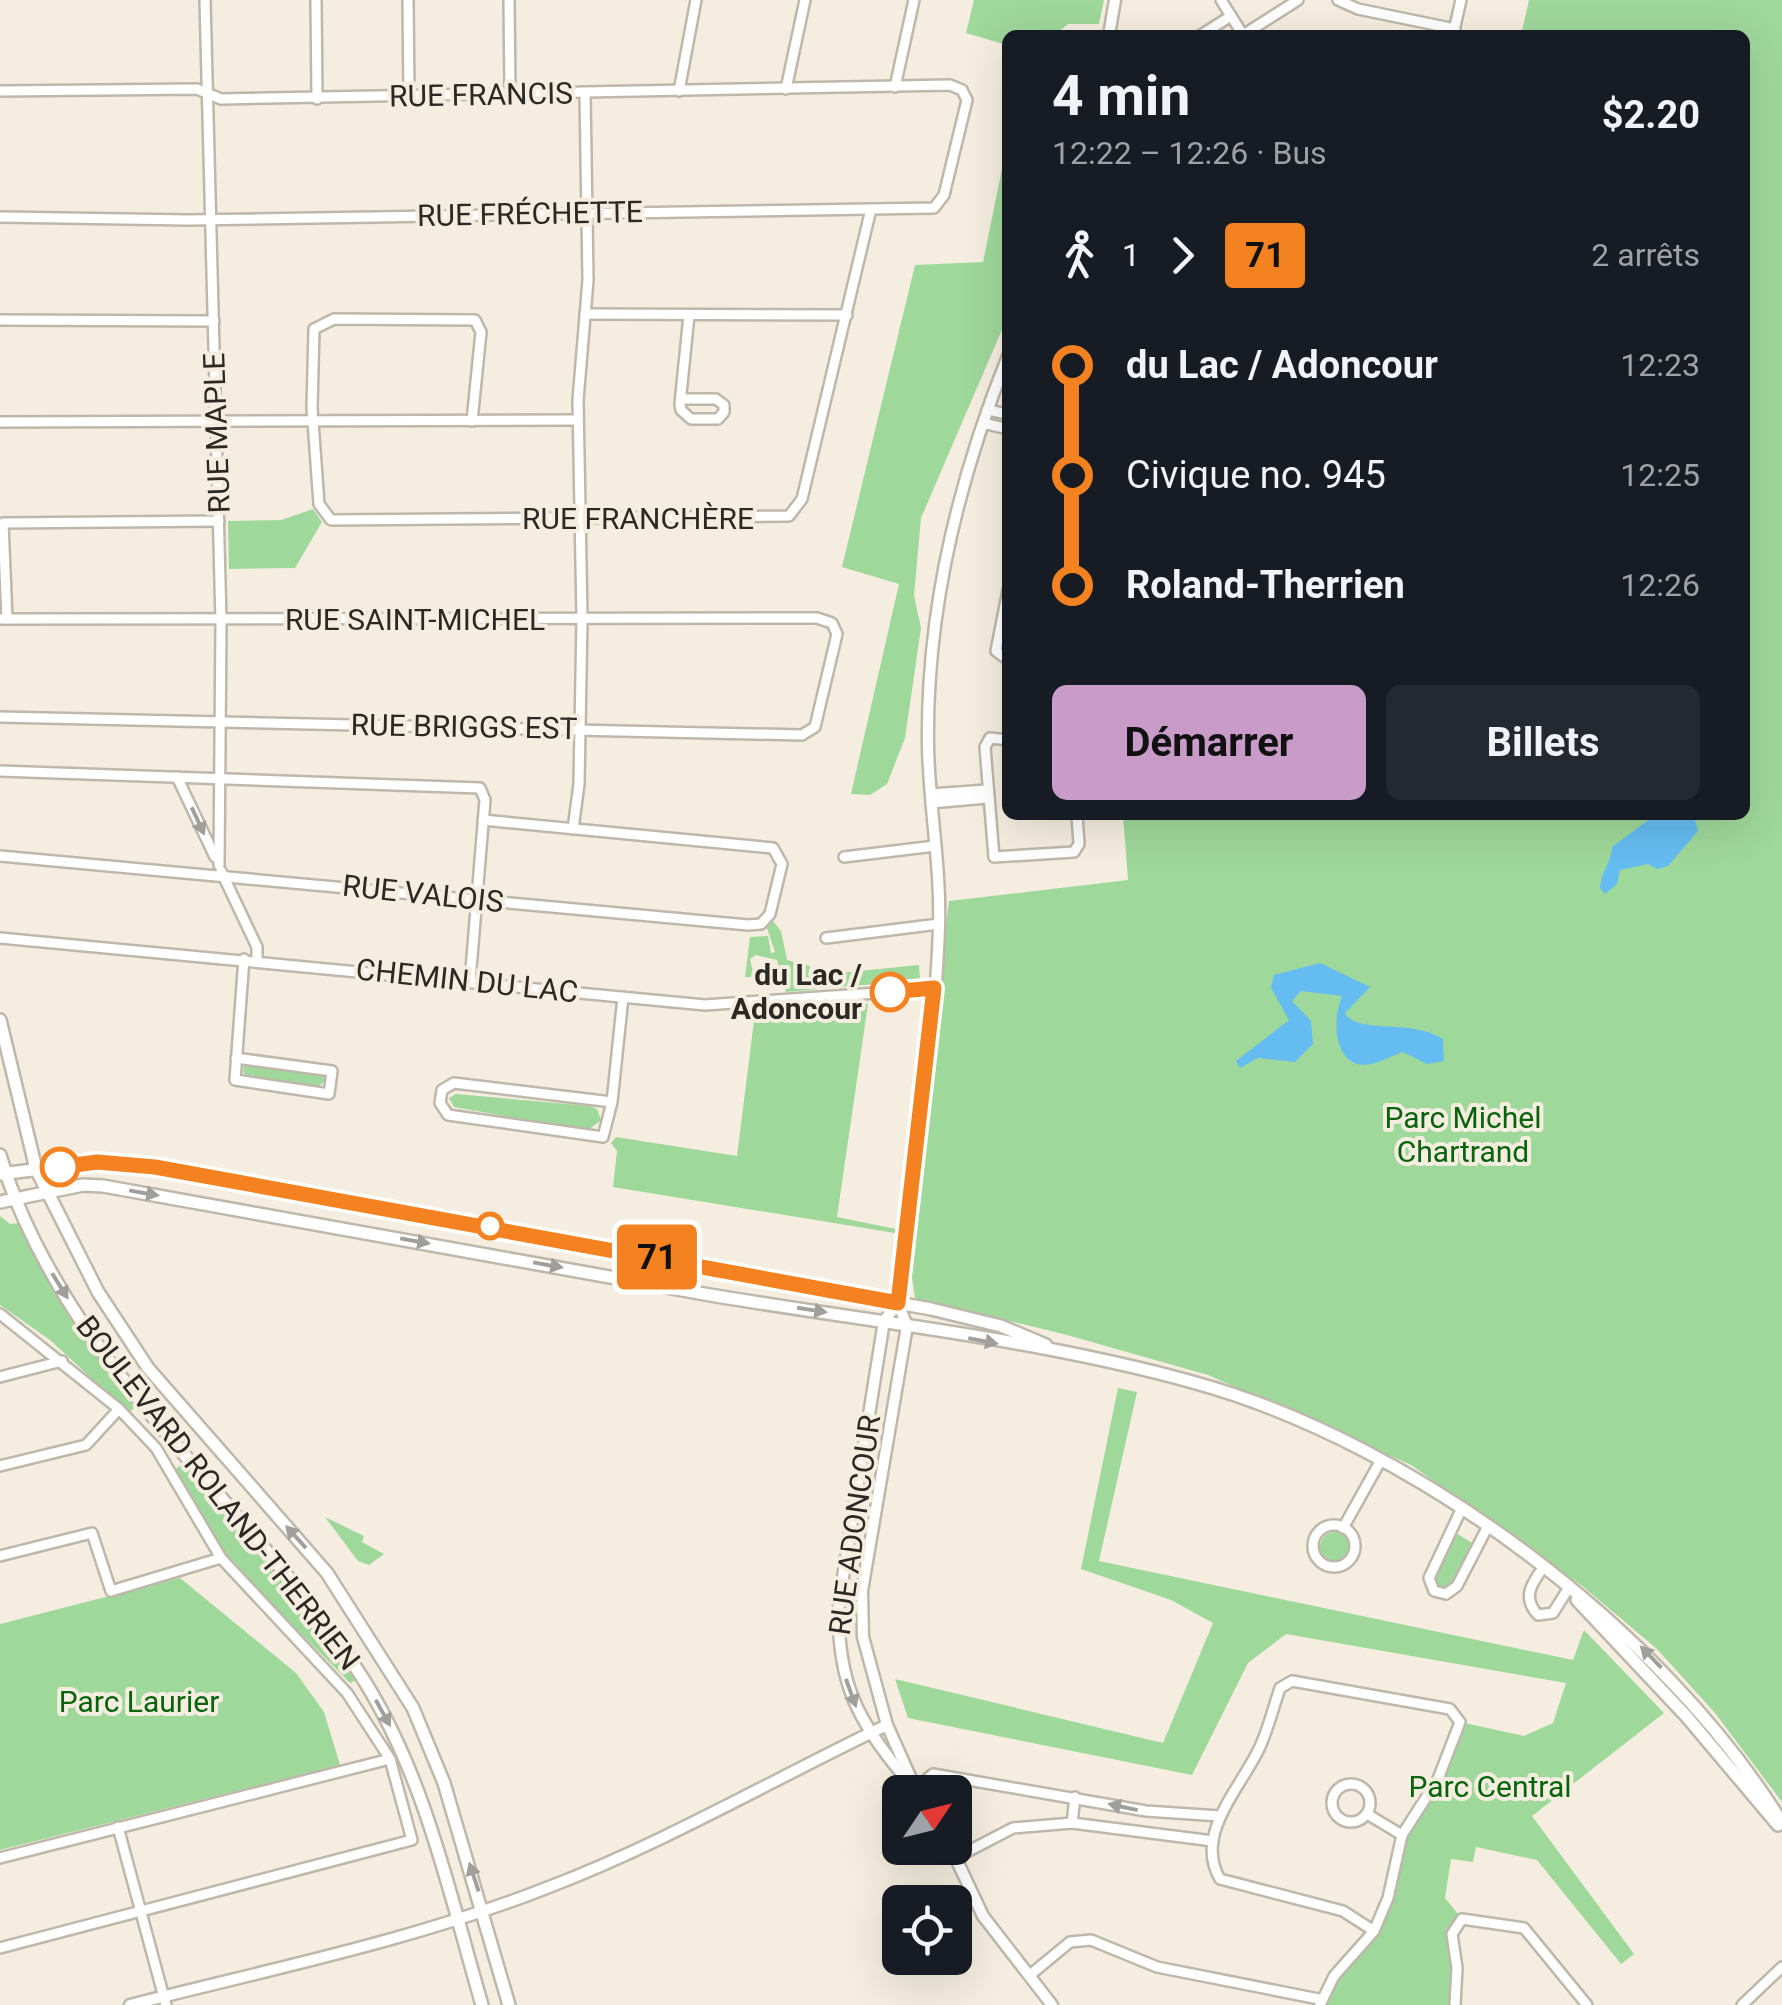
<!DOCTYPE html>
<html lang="fr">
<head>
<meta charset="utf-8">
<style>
	:root { --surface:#171b24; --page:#242831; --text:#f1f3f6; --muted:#9ea1a6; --accent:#c99bc9 }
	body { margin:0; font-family:Roboto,sans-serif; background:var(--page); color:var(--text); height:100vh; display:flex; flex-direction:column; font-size:38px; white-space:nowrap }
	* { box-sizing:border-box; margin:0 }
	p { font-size:32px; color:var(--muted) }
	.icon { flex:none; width:55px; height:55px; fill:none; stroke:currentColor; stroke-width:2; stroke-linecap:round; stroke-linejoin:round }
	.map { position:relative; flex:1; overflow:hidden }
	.panel { position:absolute; left:1002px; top:30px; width:748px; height:790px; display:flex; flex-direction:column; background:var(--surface); border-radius:15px; box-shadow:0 10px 40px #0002 }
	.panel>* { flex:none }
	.badge { padding:0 20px; border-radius:8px; font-size:35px; line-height:65px }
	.needle { width:65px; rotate:55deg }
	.tools { position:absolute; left:882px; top:1775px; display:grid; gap:20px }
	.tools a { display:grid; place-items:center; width:90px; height:90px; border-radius:15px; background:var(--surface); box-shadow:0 10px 40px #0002; font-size:50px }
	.map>.badge { position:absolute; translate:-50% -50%; box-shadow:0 0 0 5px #fff }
	.legs { display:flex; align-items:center; gap:15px; height:110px; padding:0 50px; font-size:32px }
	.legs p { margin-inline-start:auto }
	.summary { display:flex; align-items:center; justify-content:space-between; height:170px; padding:0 50px }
	h1 { font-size:55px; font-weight:700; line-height:75px }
	.action { display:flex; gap:20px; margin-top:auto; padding:20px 50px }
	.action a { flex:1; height:115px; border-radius:15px; background:var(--accent); color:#111; font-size:40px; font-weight:700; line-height:115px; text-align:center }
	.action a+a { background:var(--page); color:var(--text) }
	ul { padding:0 50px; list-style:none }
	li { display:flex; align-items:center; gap:35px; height:110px; font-size:38px }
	li i { display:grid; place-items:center; width:15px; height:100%; margin:0 12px; background:currentColor }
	li i::after { content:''; width:25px; height:25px; margin:-12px; border:8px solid; border-radius:50%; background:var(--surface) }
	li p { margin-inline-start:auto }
	li:first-child i { background:linear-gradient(#0000 50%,currentColor 0) }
	li:last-child i { background:linear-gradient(currentColor 50%,#0000 0) }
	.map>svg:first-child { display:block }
</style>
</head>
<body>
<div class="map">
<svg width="1782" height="2005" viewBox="0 0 1782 2005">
	<rect width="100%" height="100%" fill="#f5eee0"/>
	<g fill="#9fd89b">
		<path d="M 974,0 L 1104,0 L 1099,24 L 1068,24 L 1055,35 L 1008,35 L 1007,45 L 966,33 Z"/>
		<path d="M 1529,0 L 1782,0 L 1782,1802 L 1715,1713 L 1657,1649 L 1581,1585 L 1411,1465 L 1208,1375 L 1067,1335 L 915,1298 L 908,1249 L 949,901 L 1128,880 L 1123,815 L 1745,815 L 1745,35 L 1521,35 Z"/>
		<path d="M 1007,144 L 1007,318 L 921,518 L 914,596 L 921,628 L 905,738 L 887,784 L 870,795 L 851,794 L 899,584 L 842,567 L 915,265 L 983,262 Z"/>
		<path d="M 313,509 L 322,522 L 295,568 L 229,569 L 228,521 L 281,520 Z"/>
		<path d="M 773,921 L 781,931 L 787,960 L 810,966 L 808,976 L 919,965 L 920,980 L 786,992 L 777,960 L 756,955 L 750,959 L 754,977 L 745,977 L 750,937 L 768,936 L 771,953 L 775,952 L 767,928 Z"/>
		<path d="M 868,1004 L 837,1217 L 896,1229 L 895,1233 L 613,1187 L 617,1151 L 611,1143 L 616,1137 L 737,1156 L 755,1013 Z"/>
		<path d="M 251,1064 L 323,1073 L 326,1080 L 317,1088 L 244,1074 L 243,1067 Z"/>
		<path d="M 456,1094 L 590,1106 L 597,1109 L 601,1120 L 587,1131 L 454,1107 L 449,1098 Z"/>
		<path d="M 0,1216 L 10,1224 L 20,1223 C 54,1293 87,1346 136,1406 L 129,1413 L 50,1340 L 0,1305 Z"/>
		<path d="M 1118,1388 L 1137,1392 L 1099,1561 L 1573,1660 L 1584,1630 L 1664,1713 L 1532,1816 L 1634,1954 L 1621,1964 L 1537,1860 L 1476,1847 L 1473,1862 L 1451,1859 L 1445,1898 L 1462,1919 L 1455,1926 L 1455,2005 L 1320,2005 L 1319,1999 L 1374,1931 L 1402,1835 L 1438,1779 L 1460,1722 L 1524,1736 L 1553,1723 L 1566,1683 L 1286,1634 L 1248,1663 L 1192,1775 L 908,1718 L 895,1679 L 1163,1743 L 1213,1623 L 1171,1600 L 1081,1569 Z"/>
		<path d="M 184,1462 L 262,1549 L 359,1679 L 350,1683 L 231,1563 L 176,1469 Z"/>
		<path d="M 325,1517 L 364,1536 L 362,1542 L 384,1554 L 369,1565 L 358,1561 Z"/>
		<circle cx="1335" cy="1547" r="15"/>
		<path d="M 1456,1533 L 1472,1543 L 1451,1585 L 1440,1588 L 1435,1577 Z"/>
		<path d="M 180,1578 L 296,1673 L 324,1712 L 340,1765 L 0,1850 L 0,1624 Z"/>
	</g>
	<g fill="#65bcf1">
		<path d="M 1655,815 L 1694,816 L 1698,831 L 1668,866 L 1657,869 L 1648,864 L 1620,870 L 1617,884 L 1605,894 L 1600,888 C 1601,871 1611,864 1612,847 Z"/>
		<path d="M 1320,963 L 1370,987 L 1345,1013 C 1357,1035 1411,1018 1443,1039 L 1444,1061 L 1427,1064 L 1403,1052 C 1391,1056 1376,1065 1363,1065 C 1332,1063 1333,1016 1342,996 L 1301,991 L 1292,1001 L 1311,1021 L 1313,1044 L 1295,1062 L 1258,1058 L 1240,1068 L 1236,1061 L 1289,1020 L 1271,988 L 1274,975 Z"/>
	</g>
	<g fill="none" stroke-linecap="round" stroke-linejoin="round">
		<defs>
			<g id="minor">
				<path d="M 205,0 L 221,621 L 219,865"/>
				<path d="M 316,0 L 317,99"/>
				<path d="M 408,0 L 409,97"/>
				<path d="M 509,0 L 510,94"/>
				<path d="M 1221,0 L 1243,35"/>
				<path d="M 1338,0 L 1358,9 L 1455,29"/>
				<path d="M 1201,35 L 1231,16"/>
				<path d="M 1243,35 L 1298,0"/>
				<path d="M 1453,35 L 1461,0"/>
				<path d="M 895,87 L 914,0"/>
				<path d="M 786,89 L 805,0"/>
				<path d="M 0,91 L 197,89 L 221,99 L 950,85 L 962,90 L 967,100 L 944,195 L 934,208 L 188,220 L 0,217"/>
				<path d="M 679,91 L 696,0"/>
				<path d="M 585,314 L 847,315"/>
				<path d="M 0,320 L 214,321"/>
				<path d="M 681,399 L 716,399 L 724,405 L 724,412 L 718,419 L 691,419 L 681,410 L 680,404 L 689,315"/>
				<path d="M 987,410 L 1008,414"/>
				<path d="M 472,421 L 481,332 L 475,320 L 334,319 L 314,329 L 312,408 L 319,504 L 331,520 L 789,516 L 802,499 L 871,209"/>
				<path d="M 0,422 L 578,420"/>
				<path d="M 983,423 L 1008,429"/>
				<path d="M 1008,590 L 996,651 L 1008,660"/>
				<path d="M 0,619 L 817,618 L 832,623 L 837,634 L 815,727 L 802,735 L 0,717"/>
				<path d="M 7,619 L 3,523 L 219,521"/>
				<path d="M 1008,740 L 990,738 L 985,747 L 994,857 L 1074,852 L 1079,844 L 1077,815"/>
				<path d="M 0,771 L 480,788 L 485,800 L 470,981"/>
				<path d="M 177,777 L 215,857"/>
				<path d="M 931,794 L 987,790"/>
				<path d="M 931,803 L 987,798"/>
				<path d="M 573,829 L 579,784 L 582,619 L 578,400 L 588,280 L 585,93"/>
				<path d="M 0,856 L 748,925 L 761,924 L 770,914 L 782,864 L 773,848 L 483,820"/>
				<path d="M 844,857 L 935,846"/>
				<path d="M 221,871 L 257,947 L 257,960"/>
				<path d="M 0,938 L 705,1005 L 934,989"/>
				<path d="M 826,938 L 939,924"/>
				<path d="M 236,1058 L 332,1071 L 329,1094 L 235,1080 L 242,985 L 244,959"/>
				<path d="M 612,1102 L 454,1083 L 442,1090 L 440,1103 L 448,1115 L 603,1137 L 612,1102 L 623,997"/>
				<path d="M 0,1314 L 119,1409 L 156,1448 L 221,1558 L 347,1693 L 390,1759 L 412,1840 L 0,1948"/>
				<path d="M 0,1377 L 62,1361"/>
				<path d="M 0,1466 L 86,1445 L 119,1409"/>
				<path d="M 1461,1510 L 1429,1578 L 1434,1591 L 1446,1594 L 1457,1586 L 1487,1528"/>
				<circle cx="1334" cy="1546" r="21"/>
				<path d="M 1343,1528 L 1381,1460"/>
				<path d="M 0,1556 L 92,1533 L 111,1591 L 221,1558"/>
				<path d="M 1543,1568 C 1531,1584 1522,1598 1538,1615 L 1553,1613 L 1568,1589"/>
				<circle cx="1351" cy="1803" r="19"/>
				<path d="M 915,1789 L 933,1774 L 1146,1811 L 1220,1816"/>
				<path d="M 1367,1814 L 1402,1835"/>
				<path d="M 1072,1823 L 1075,1797"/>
				<path d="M 118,1827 L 166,2005"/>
				<path d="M 957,1857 L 1013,1828 L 1072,1823 L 1213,1841"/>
				<path d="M 0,1858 L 390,1759"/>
				<path d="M 1030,1975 L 1070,1942 L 1091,1940 L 1157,1967 L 1319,1999"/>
				<path d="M 1320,2005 L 1334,1976 L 1374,1931 L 1388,1898 L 1402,1835 L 1438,1779 L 1460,1722 L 1450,1709 L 1292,1681 L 1280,1688 C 1274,1706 1269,1725 1262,1742 C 1246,1783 1192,1832 1220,1879 L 1343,1911 L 1374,1931"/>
				<path d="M 1455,2005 L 1457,1968 L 1452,1934 L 1462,1919 L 1524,1928 L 1587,2005"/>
				<path d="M 1742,2005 L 1782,1967"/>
			</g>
			<g id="tertiary">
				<path d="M 1109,35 L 1115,0"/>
				<path d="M 898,1303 L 884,1321 L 839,1602 C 836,1680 857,1722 908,1781"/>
				<path d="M 917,1792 L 887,1725 L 863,1637 L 862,1591 L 907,1326 L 898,1303 C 911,1178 935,1052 939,927 C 941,866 929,806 928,746 C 926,612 958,480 1008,356"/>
				<path d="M 951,1848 L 983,1916 L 1052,2005"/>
				<path d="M 130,2005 C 270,1969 415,1940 549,1887 C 666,1842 774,1779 887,1725"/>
			</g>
			<g id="secondary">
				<path d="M 0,1020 L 36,1169 L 98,1292 L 148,1368 L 327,1573 L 413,1708 L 444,1783 L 509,2005"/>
				<path d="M 0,1155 C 62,1360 244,1498 358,1671 C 424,1771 449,1892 482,2005"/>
				<path d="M 0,1174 L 97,1162 L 155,1167 L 931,1309 L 1001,1326 L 1046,1345"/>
				<path d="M 0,1202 L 83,1185 L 103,1186 C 305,1223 507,1260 710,1295 C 872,1322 1038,1339 1196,1383 C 1416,1444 1663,1630 1782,1823"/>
				<path d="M 1577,1600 L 1687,1717 L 1778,1825"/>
			</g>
		</defs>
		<use href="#minor" stroke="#beb8ab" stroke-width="14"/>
		<use href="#tertiary" stroke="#beb8ab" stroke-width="15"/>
		<use href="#secondary" stroke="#beb8ab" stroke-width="16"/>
		<use href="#minor" stroke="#fff" stroke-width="9"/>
		<use href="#tertiary" stroke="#fff" stroke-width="10"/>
		<use href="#secondary" stroke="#fff" stroke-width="11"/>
	</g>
	<defs><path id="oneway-solid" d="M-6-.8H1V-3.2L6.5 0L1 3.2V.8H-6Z" transform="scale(2.5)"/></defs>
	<g fill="#a09f9c">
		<use href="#oneway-solid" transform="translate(198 821) rotate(65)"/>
		<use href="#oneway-solid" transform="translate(144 1193) rotate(10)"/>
		<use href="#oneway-solid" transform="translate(415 1241) rotate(10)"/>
		<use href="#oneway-solid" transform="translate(548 1265) rotate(10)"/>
		<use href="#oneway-solid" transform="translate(60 1286) rotate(58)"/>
		<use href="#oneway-solid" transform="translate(812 1310) rotate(9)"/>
		<use href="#oneway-solid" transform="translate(983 1341) rotate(11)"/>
		<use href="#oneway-solid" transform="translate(296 1537) rotate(-132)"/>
		<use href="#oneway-solid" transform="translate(1651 1657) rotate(-134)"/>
		<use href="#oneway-solid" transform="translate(851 1693) rotate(70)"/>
		<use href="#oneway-solid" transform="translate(383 1713) rotate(61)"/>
		<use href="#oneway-solid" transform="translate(1123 1807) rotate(-168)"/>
		<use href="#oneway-solid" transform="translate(474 1877) rotate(-108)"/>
	</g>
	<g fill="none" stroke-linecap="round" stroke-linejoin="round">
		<defs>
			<path id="line-1" d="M 60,1167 L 97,1162 L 155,1167 L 898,1303 L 934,988 L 890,992"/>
		</defs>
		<use href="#line-1" stroke="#fff" stroke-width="22"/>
		<use href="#line-1" stroke="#f58220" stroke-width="15"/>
	</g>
	<g fill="#fff" stroke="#f58220" stroke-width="5">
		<circle cx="890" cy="992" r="18"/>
		<circle cx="60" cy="1167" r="18"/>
		<circle cx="490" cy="1226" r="12"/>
	</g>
	<g text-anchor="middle" stroke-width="8" stroke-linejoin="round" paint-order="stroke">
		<g font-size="30" fill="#2c2924" stroke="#f5eee0">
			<text transform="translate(481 95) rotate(-1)" y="10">RUE FRANCIS</text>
			<text transform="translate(530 214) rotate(-1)" y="10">RUE FRÉCHETTE</text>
			<text transform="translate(217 433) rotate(-92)" y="10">RUE MAPLE</text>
			<text x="638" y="529">RUE FRANCHÈRE</text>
			<text x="415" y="630">RUE SAINT-MICHEL</text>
			<text transform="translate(464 727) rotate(1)" y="10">RUE BRIGGS EST</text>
			<text transform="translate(423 894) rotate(6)" y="10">RUE VALOIS</text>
			<text transform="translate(467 981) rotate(6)" y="10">CHEMIN DU LAC</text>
			<text transform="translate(218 1493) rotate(52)" y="10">BOULEVARD ROLAND-THERRIEN</text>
			<text transform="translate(855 1525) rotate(-82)" y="10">RUE ADONCOUR</text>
		</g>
		<g font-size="30" font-weight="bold" fill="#2c2924" stroke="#f5eee0" text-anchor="end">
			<text x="862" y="985">du Lac /<tspan x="862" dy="34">Adoncour</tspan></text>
		</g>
		<g font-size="30" fill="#07640c" stroke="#f5eee0">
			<text x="1463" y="1128">Parc Michel<tspan x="1463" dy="34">Chartrand</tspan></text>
			<text x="139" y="1712">Parc Laurier</text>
			<text x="1490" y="1797">Parc Central</text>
		</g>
	</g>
</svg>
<div class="tools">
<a><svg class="needle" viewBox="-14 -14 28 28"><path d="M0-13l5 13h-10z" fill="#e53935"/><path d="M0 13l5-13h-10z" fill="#9ea1a6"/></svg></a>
<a><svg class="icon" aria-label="locate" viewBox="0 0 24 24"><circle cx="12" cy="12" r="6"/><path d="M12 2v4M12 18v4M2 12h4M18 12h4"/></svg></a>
</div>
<b class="badge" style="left:657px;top:1257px;background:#f58220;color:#111">71</b>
<section class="panel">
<div class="summary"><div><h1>4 min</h1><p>12:22 – 12:26 · Bus</p></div><b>$2.20</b></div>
<div class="legs"><svg class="icon" aria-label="walk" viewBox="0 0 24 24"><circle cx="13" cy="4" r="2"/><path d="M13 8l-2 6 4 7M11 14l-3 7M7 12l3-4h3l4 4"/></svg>1<svg class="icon" aria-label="forward" viewBox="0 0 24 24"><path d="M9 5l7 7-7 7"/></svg><b class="badge" style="background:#f58220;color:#111">71</b><p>2 arrêts</p></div>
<ul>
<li><i style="color:#f58220"></i><b>du Lac / Adoncour</b><p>12:23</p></li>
<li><i style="color:#f58220"></i><span>Civique no. 945</span><p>12:25</p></li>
<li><i style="color:#f58220"></i><b>Roland-Therrien</b><p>12:26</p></li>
</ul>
<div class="action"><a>Démarrer</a><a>Billets</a></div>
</section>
</div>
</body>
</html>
